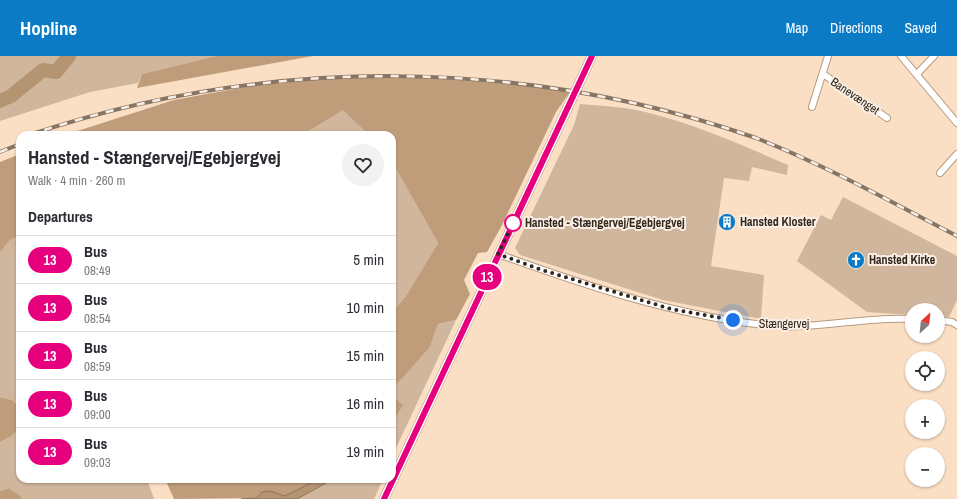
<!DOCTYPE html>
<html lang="en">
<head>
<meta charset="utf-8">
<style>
	:root { --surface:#fff; --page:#f2f2f3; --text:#2b2b33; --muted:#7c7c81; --line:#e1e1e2; --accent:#0c7bc5 }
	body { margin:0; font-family:"Archivo Narrow",sans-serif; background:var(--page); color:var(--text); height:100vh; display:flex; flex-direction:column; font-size:15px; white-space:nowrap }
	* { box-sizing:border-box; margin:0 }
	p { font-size:13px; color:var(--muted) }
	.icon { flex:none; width:22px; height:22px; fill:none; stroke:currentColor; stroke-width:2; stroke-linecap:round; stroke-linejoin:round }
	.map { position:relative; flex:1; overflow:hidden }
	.sheet { position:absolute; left:16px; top:75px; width:380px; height:352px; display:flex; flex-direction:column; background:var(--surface); border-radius:12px; box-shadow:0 1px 3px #0004 }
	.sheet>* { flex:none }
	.badge { padding:0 8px; border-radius:13px; font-size:14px; line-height:26px }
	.needle { width:26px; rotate:27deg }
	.fabs { position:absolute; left:905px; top:247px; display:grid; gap:8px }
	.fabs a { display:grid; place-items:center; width:40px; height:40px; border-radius:50%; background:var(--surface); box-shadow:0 1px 3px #0004; font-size:20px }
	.you { position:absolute; width:20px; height:20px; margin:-10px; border:3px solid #fff; border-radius:50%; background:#1a73e8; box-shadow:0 0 0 6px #1a73e833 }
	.map>.badge { position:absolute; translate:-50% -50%; box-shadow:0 0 0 2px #fff }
	h2 { padding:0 12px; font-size:15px; line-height:36px }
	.round { display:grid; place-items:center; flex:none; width:42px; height:42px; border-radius:21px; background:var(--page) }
	.headline { display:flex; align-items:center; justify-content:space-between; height:68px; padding:0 12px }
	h1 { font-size:19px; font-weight:800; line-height:30px }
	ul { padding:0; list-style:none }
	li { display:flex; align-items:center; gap:12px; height:48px; padding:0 12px; border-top:1px solid var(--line) }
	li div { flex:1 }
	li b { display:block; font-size:15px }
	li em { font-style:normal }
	li .badge { min-width:44px; font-weight:700; text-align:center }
	header { display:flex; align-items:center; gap:24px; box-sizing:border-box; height:56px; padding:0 20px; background:var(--accent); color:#fff }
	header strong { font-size:19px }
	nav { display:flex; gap:22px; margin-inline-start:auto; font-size:14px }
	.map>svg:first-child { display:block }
</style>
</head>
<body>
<header>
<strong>Hopline</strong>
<nav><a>Map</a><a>Directions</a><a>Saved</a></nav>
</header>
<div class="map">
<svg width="957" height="443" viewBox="0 0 957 443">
	<rect width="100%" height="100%" fill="#fbdfc4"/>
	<g fill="#cfb69d">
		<path d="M 0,0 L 216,0 L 142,18 L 138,27 L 90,36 L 0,65 Z"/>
		<path d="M 580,48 C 604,50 630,51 653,58 C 700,70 744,90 788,109 L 787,119 L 752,111 L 749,125 L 724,122 L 711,210 L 764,219 L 761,263 L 663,244 L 520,199 L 515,192 L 574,69 Z"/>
		<path d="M 343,53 L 369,79 L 302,79 Z"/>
		<path d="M 392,106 L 438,187 L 406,240 L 392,257 Z"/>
		<path d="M 843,141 L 957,200 L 957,244 L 949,261 L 938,260 L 938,254 L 912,254 L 912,259 L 867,256 L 797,205 L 821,159 L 831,164 Z"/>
		<path d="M 20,180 L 20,352 L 12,344 L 0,341 L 0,196 L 10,184 Z"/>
		<path d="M 456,264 L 396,392 L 392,402 L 392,367 L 402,349 L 392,339 L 392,334 L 430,291 L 438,268 Z"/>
		<path d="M 20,371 L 20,423 L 147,423 L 154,443 L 21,443 L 22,441 L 9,432 L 0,435 L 0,386 L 12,380 Z"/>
		<path d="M 340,423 L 383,423 L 374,443 L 297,443 L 328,426 L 335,426 Z"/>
	</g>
	<g fill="#bf9d7b">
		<path d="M 216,0 L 313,0 L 137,32 L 142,18 Z"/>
		<path d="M 420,21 L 503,26 L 570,36 L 556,56 L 501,171 L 487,196 L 478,197 L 464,224 L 470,238 L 456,264 L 438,268 L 430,291 L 392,334 L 392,257 L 406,240 L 438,187 L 392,106 L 392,79 L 369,79 L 343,54 L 302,79 L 65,79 L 174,44 L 251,30 L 316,22 Z"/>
		<path d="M 20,98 L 20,180 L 10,184 L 0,196 L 0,106 Z"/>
		<path d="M 392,339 L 403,349 L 392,367 Z"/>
		<path d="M 0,341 L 12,344 L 20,352 L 20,371 L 12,380 L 0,386 Z"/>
		<path d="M 165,423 L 319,423 L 285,440 L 270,435 L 262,436 L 257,442 L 174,443 Z"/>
		<path d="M 9,432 L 22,441 L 21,443 L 0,443 L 0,435 Z"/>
	</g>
	<path fill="#b59472" stroke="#8d7358" d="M 319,423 L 340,423 L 335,426 L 328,426 L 297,443 L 241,443 L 257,442 L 262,436 L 270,435 L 285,440 Z"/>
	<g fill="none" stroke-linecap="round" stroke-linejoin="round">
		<path stroke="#b59472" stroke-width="14" d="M 0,45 L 11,40 L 43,14 L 56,16 L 69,0"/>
		<defs>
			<g id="street">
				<path d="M 901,0 L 957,67"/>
				<path d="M 823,18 L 887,62"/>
				<path d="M 917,18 L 934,0"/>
				<path d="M 812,51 L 828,0"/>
				<path d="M 940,117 L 957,98"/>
				<path d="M 498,198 C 584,229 673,259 764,269 C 813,275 863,260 912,263"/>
				<path d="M 938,264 L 952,266 L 957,269"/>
			</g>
			<path id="secondary" d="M 384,443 L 592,0"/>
		</defs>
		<use href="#street" stroke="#b59b81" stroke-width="8"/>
		<use href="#secondary" stroke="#b59b81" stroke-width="10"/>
		<use href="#street" stroke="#fff" stroke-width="6"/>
		<use href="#secondary" stroke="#fff" stroke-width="8"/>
		<defs>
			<g id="rail">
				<path d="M 29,79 C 265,0 520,0 756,82 C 825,109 891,146 957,180"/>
				<path d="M 0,96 L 20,88"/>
			</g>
		</defs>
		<use href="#rail" stroke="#877564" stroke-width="4"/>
		<use href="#rail" stroke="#fbefe5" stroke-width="2.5" stroke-dasharray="8" stroke-linecap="butt"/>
	</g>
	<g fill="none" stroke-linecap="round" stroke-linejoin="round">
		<defs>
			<path id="line" d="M 384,443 L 592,0"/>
		</defs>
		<use href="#line" stroke="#fff" stroke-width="9"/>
		<use href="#line" stroke="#e6007e" stroke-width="6"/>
		<path stroke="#31271d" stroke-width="4" stroke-dasharray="0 7.2" d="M 513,167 L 515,163 L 498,198 L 542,214 L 671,253 L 733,264"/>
	</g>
	<defs>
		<symbol id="building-disc" viewBox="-11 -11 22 22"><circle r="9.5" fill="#0c7bc5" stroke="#fbefe5"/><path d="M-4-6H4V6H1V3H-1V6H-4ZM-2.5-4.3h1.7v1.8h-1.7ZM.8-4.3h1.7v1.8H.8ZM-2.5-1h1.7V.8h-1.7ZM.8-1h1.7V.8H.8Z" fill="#fff"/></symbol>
		<symbol id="church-disc" viewBox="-11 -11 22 22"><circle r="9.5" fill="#0c7bc5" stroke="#fbefe5"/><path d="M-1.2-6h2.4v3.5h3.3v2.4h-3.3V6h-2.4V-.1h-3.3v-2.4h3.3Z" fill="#fff"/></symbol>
	</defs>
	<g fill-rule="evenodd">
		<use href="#building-disc" x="717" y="156" width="20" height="20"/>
		<use href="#church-disc" x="846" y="194" width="20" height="20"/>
	</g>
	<circle fill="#fff" stroke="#e6007e" stroke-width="2" cx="513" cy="167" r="8"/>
	<g text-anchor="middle" stroke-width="4" stroke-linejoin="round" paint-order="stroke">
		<g font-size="12" fill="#31271d" stroke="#fbefe5">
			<text transform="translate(855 40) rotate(34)" y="4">Banevænget</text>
			<text x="784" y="272">Stængervej</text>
		</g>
		<g font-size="12" font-weight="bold" fill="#31271d" stroke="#fbefe5" text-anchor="start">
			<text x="740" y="170">Hansted Kloster</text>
			<text x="869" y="208">Hansted Kirke</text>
		</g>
		<g font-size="12" font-weight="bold" fill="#31271d" stroke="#fbefe5" text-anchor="start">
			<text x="525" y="171">Hansted - Stængervej/Egebjergvej</text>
		</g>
	</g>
</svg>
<div class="fabs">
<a><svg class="needle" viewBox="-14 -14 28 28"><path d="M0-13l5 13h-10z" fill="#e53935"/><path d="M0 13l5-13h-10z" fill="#7c7c81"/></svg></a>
<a><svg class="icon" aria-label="locate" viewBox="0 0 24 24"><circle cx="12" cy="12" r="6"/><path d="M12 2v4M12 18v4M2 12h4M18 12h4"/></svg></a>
<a>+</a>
<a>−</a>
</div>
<div class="you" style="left:733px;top:264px"></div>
<b class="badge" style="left:487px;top:221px;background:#e6007e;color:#fff">13</b>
<section class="sheet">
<div class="headline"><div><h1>Hansted - Stængervej/Egebjergvej</h1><p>Walk · 4 min · 260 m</p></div><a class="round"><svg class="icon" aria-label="heart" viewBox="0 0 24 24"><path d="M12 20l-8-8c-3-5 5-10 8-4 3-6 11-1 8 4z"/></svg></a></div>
<h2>Departures</h2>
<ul>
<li><span class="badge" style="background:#e6007e;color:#fff">13</span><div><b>Bus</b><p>08:49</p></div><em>5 min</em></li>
<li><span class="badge" style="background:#e6007e;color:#fff">13</span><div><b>Bus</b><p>08:54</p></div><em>10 min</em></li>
<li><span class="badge" style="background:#e6007e;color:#fff">13</span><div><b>Bus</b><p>08:59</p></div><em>15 min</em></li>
<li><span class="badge" style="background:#e6007e;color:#fff">13</span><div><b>Bus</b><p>09:00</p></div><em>16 min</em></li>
<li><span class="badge" style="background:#e6007e;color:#fff">13</span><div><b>Bus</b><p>09:03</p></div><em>19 min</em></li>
</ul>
</section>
</div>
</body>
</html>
